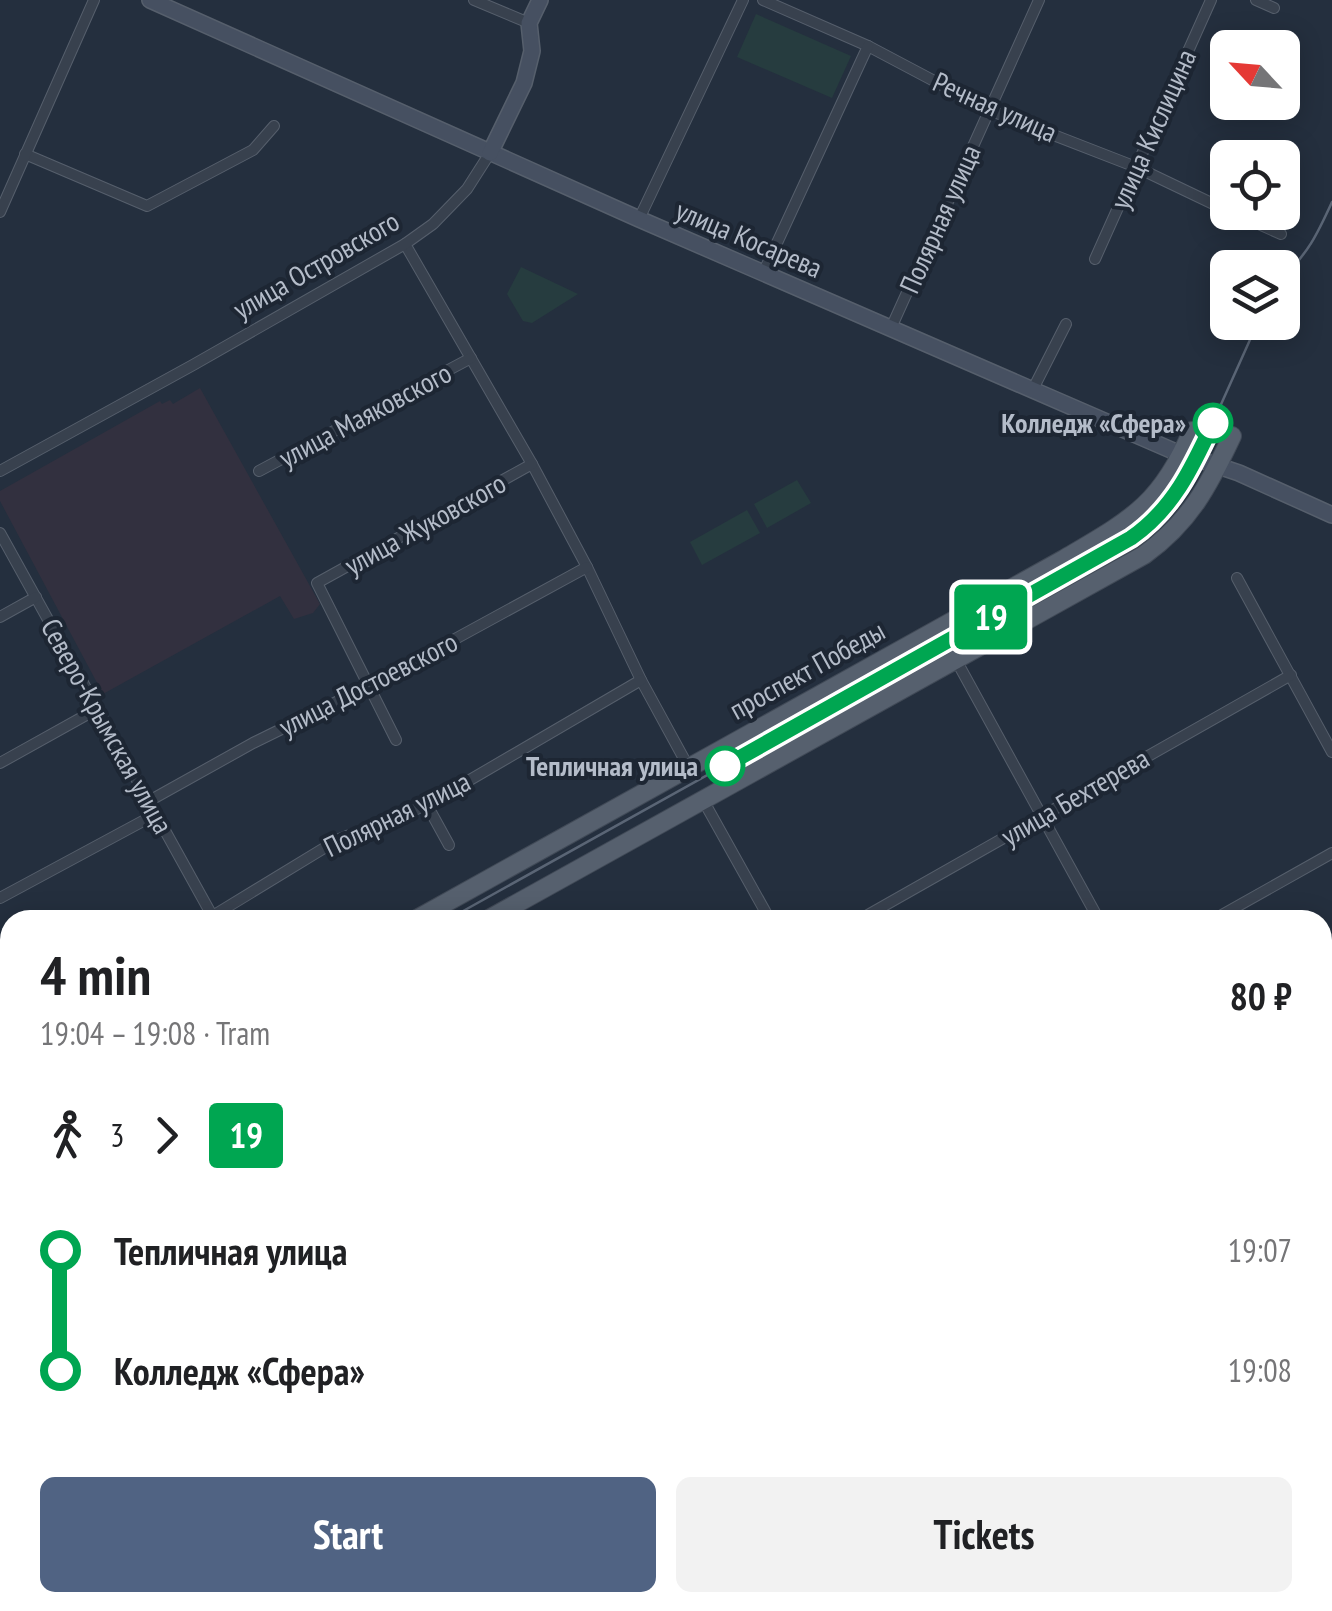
<!DOCTYPE html>
<html lang="en">
<head>
<meta charset="utf-8">
<style>
	:root { --surface:#fff; --page:#f2f2f2; --text:#202124; --muted:#757577; --accent:#506383 }
	body { margin:0; font-family:"PT Sans Narrow",sans-serif; background:var(--page); color:var(--text); height:100vh; display:flex; flex-direction:column; font-size:38px; white-space:nowrap }
	* { box-sizing:border-box; margin:0 }
	p { font-size:32px; color:var(--muted) }
	.icon { flex:none; width:55px; height:55px; fill:none; stroke:currentColor; stroke-width:2; stroke-linecap:round; stroke-linejoin:round }
	.map { position:relative; flex:1; overflow:hidden }
	.panel { position:absolute; left:0px; top:910px; width:1332px; height:702px; display:flex; flex-direction:column; background:var(--surface); border-radius:30px 30px 0 0; box-shadow:0 5px 25px #0003 }
	.panel>* { flex:none }
	.badge { padding:0 20px; border-radius:8px; font-size:35px; line-height:65px }
	.needle { width:65px; rotate:296deg }
	.buttons { position:absolute; left:1210px; top:30px; display:grid; gap:20px }
	.buttons a { display:grid; place-items:center; width:90px; height:90px; border-radius:15px; background:var(--surface); box-shadow:0 5px 25px #0003; font-size:50px }
	.map>.badge { position:absolute; translate:-50% -50%; box-shadow:0 0 0 5px #fff }
	.legs { display:flex; align-items:center; gap:15px; height:110px; padding:0 40px; font-size:32px }
	.legs p { margin-inline-start:auto }
	.summary { display:flex; align-items:center; justify-content:space-between; height:170px; padding:0 40px }
	h1 { font-size:55px; font-weight:600; line-height:75px }
	.action { display:flex; gap:20px; margin-top:auto; padding:20px 40px }
	.action a { flex:1; height:115px; border-radius:15px; background:var(--accent); color:#fff; font-size:40px; font-weight:600; line-height:115px; text-align:center }
	.action a+a { background:var(--page); color:var(--text) }
	ul { padding:0 40px; list-style:none }
	li { display:flex; align-items:center; gap:35px; height:120px; font-size:38px }
	li i { display:grid; place-items:center; width:15px; height:100%; margin:0 12px; background:currentColor }
	li i::after { content:''; width:25px; height:25px; margin:-12px; border:8px solid; border-radius:50%; background:var(--surface) }
	li p { margin-inline-start:auto }
	li:first-child i { background:linear-gradient(#0000 50%,currentColor 0) }
	li:last-child i { background:linear-gradient(currentColor 50%,#0000 0) }
	.map>svg:first-child { display:block }
</style>
</head>
<body>
<div class="map">
<svg width="1332" height="1611" viewBox="0 0 1332 1611">
	<rect width="100%" height="100%" fill="#242f3e"/>
	<path fill="#32303f" d="M 200,388 L 320,604 L 313,613 L 294,619 L 280,596 L 103,694 L 0,501 L 0,491 L 160,401 L 162,404 L 170,400 L 173,404 Z"/>
	<g fill="#263c3f">
		<path d="M 756,14 L 851,56 L 832,98 L 737,57 Z"/>
		<path d="M 521,267 L 578,294 L 532,323 L 523,321 L 507,294 Z"/>
		<path d="M 797,480 L 811,503 L 767,528 L 754,504 Z"/>
		<path d="M 747,510 L 760,533 L 702,565 L 690,542 Z"/>
	</g>
	<g fill="none" stroke-linecap="round" stroke-linejoin="round">
		<defs>
			<g id="street">
				<path d="M 474,0 L 529,23"/>
				<path d="M 763,0 L 868,46 L 989,110 L 1136,167 L 1228,211"/>
				<path d="M 1256,0 L 1274,8"/>
				<path d="M 25,154 L 147,206 L 253,150 L 274,126"/>
				<path d="M 0,212 L 94,0"/>
				<path d="M 1232,212 L 1281,234"/>
				<path d="M 639,219 L 743,0"/>
				<path d="M 405,244 L 532,464 L 587,567 L 641,680 L 689,768"/>
				<path d="M 1095,259 L 1211,0"/>
				<path d="M 764,271 L 868,46"/>
				<path d="M 891,328 L 1039,0"/>
				<path d="M 1033,389 L 1066,324"/>
				<path d="M 0,471 L 193,365 L 405,244 L 433,224 L 467,189 L 490,153"/>
				<path d="M 259,471 L 471,358"/>
				<path d="M 0,533 L 214,919"/>
				<path d="M 1237,578 L 1332,752"/>
				<path d="M 0,617 L 36,597"/>
				<path d="M 956,660 L 1099,920"/>
				<path d="M 396,740 L 317,583 L 532,464"/>
				<path d="M 0,763 L 97,709"/>
				<path d="M 703,800 L 770,920"/>
				<path d="M 149,801 L 253,743 L 369,686 L 587,567"/>
				<path d="M 427,805 L 449,845"/>
				<path d="M 0,898 L 156,814"/>
				<path d="M 206,920 L 339,839 L 427,805 L 641,680"/>
				<path d="M 859,920 L 1291,675"/>
				<path d="M 1213,920 L 1332,853"/>
				<path d="M 0,1038 L 10,1062"/>
				<path d="M 1322,1087 L 1332,1082"/>
				<path d="M 1322,1331 L 1332,1348"/>
				<path d="M 1322,1427 L 1332,1422"/>
				<path d="M 304,1602 L 309,1611"/>
				<path d="M 444,1602 L 449,1611"/>
				<path d="M 590,1602 L 595,1611"/>
				<path d="M 873,1602 L 877,1611"/>
				<path d="M 1144,1602 L 1149,1611"/>
				<path d="M 1309,1602 L 1314,1611"/>
				<path d="M 212,1611 L 228,1602"/>
				<path d="M 994,1611 L 1009,1602"/>
			</g>
			<g id="secondary">
				<path d="M 150,0 L 639,219 L 1171,450 L 1239,473 L 1332,515"/>
				<path d="M 490,153 L 524,83 L 532,51 L 529,23 L 540,0"/>
				<path d="M 0,1569 L 10,1587"/>
				<path d="M 0,1600 L 6,1611"/>
				<path d="M 19,1602 L 24,1611"/>
			</g>
			<g id="primary">
				<path d="M 415,920 L 1064,559 C 1130,520 1161,505 1192,431"/>
				<path d="M 487,920 L 1144,555 C 1190,522 1209,485 1232,436"/>
				<path d="M 0,1150 L 10,1145"/>
				<path d="M 0,1192 L 10,1186"/>
			</g>
		</defs>
		<use href="#street" stroke="#565f6c" stroke-width="12"/>
		<use href="#secondary" stroke="#565f6c" stroke-width="18"/>
		<use href="#primary" stroke="#414a57" stroke-width="20"/>
		<use href="#street" stroke="#38414e" stroke-width="10"/>
		<use href="#secondary" stroke="#465061" stroke-width="15"/>
		<use href="#primary" stroke="#56606e" stroke-width="18"/>
		<g stroke="#5a6575" stroke-width="2.5">
			<path d="M 1282,279 C 1309,251 1316,237 1332,202"/>
			<path d="M 447,920 L 1108,552 L 1144,529 L 1163,511 L 1180,490 L 1196,460 L 1258,322"/>
			<path d="M 0,1169 L 10,1163"/>
		</g>
	</g>
	<g fill="none" stroke-linecap="round" stroke-linejoin="round">
		<defs>
			<path id="line-1" d="M 725,766 L 1131,538 C 1173,509 1192,468 1213,423"/>
		</defs>
		<use href="#line-1" stroke="#fff" stroke-width="22"/>
		<use href="#line-1" stroke="#00a651" stroke-width="15"/>
	</g>
	<g fill="#fff" stroke="#00a651" stroke-width="5">
		<circle cx="1213" cy="423" r="18"/>
		<circle cx="725" cy="766" r="18"/>
	</g>
	<g text-anchor="middle" stroke-width="8" stroke-linejoin="round" paint-order="stroke">
		<g font-size="28" fill="#b4bcc9" stroke="#1d2633">
			<text transform="translate(995 107) rotate(24)" y="10">Речная улица</text>
			<text transform="translate(1153 129) rotate(-66)" y="10">улица Кислицина</text>
			<text transform="translate(940 219) rotate(-66)" y="10">Полярная улица</text>
			<text transform="translate(749 239) rotate(23)" y="10">улица Косарева</text>
			<text transform="translate(316 265) rotate(-30)" y="10">улица Островского</text>
			<text transform="translate(365 415) rotate(-28)" y="10">улица Маяковского</text>
			<text transform="translate(425 524) rotate(-29)" y="10">улица Жуковского</text>
			<text transform="translate(807 670) rotate(-29)" y="10">проспект Победы</text>
			<text transform="translate(368 684) rotate(-27)" y="10">улица Достоевского</text>
			<text transform="translate(107 726) rotate(61)" y="10">Северо-Крымская улица</text>
			<text transform="translate(1075 797) rotate(-30)" y="10">улица Бехтерева</text>
			<text transform="translate(397 814) rotate(-26)" y="10">Полярная улица</text>
		</g>
		<g font-size="28" font-weight="bold" fill="#b4bcc9" stroke="#1d2633" text-anchor="end">
			<text x="1186" y="433">Колледж «Сфера»</text>
			<text x="698" y="776">Тепличная улица</text>
		</g>
	</g>
</svg>
<div class="buttons">
<a><svg class="needle" viewBox="-14 -14 28 28"><path d="M0-13l5 13h-10z" fill="#e53935"/><path d="M0 13l5-13h-10z" fill="#757577"/></svg></a>
<a><svg class="icon" aria-label="locate" viewBox="0 0 24 24"><circle cx="12" cy="12" r="6"/><path d="M12 2v4M12 18v4M2 12h4M18 12h4"/></svg></a>
<a><svg class="icon" aria-label="layers" viewBox="0 0 24 24"><path d="M12 4l9 5-9 5-9-5zM3 14l9 5 9-5"/></svg></a>
</div>
<b class="badge" style="left:991px;top:617px;background:#00a651;color:#fff">19</b>
<section class="panel">
<div class="summary"><div><h1>4 min</h1><p>19:04 – 19:08 · Tram</p></div><b>80 ₽</b></div>
<div class="legs"><svg class="icon" aria-label="walk" viewBox="0 0 24 24"><circle cx="13" cy="4" r="2"/><path d="M13 8l-2 6 4 7M11 14l-3 7M7 12l3-4h3l4 4"/></svg>3<svg class="icon" aria-label="forward" viewBox="0 0 24 24"><path d="M9 5l7 7-7 7"/></svg><b class="badge" style="background:#00a651;color:#fff">19</b></div>
<ul>
<li><i style="color:#00a651"></i><b>Тепличная улица</b><p>19:07</p></li>
<li><i style="color:#00a651"></i><b>Колледж «Сфера»</b><p>19:08</p></li>
</ul>
<div class="action"><a>Start</a><a>Tickets</a></div>
</section>
</div>
</body>
</html>
